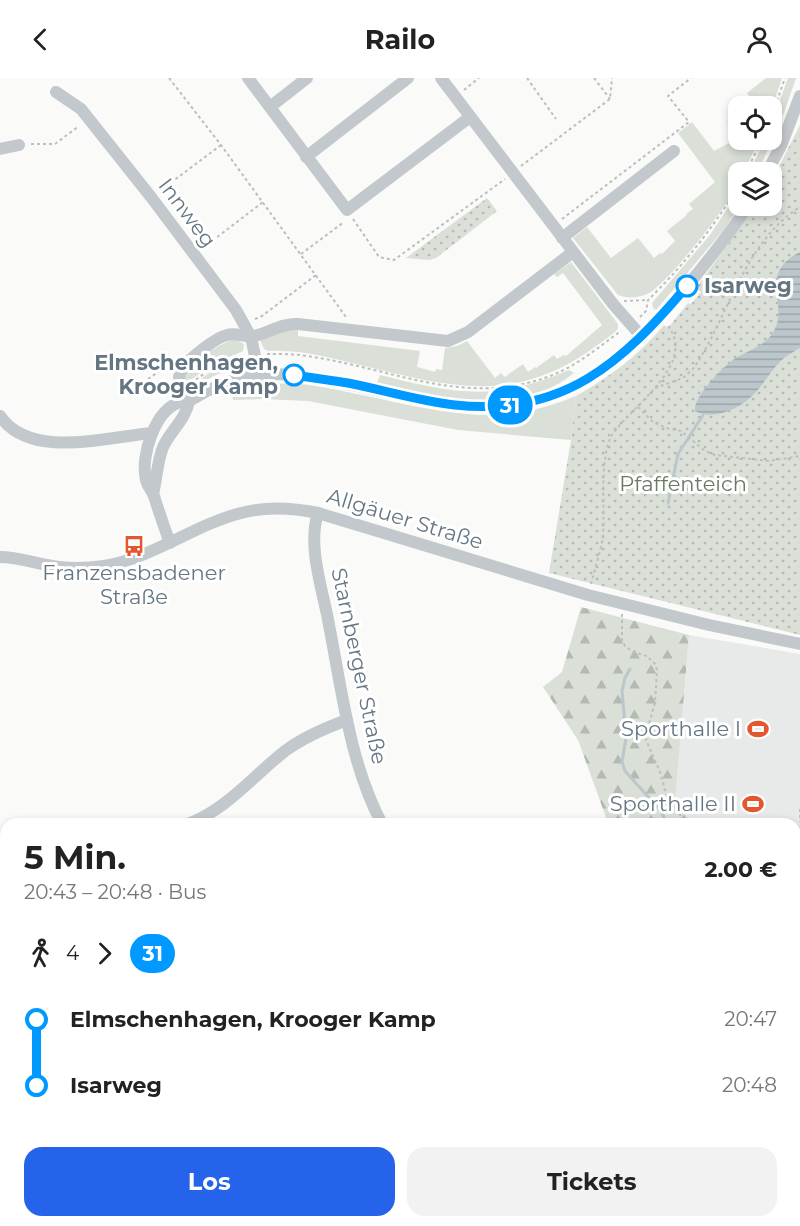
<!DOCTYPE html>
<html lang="de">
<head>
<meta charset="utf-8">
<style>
	:root { --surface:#fff; --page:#f2f2f2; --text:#222; --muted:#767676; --accent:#2563eb }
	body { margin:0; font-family:Montserrat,sans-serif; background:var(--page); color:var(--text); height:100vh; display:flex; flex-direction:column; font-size:22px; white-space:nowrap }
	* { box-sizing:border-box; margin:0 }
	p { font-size:20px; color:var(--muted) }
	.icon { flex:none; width:33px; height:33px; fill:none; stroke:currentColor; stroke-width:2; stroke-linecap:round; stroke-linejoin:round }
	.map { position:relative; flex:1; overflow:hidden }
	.details { position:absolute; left:0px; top:740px; width:801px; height:410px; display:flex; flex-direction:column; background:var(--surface); border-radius:18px 18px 0 0; box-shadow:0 3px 9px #0003 }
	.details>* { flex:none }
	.badge { padding:0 12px; border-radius:20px; font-size:21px; line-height:39px }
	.tools { position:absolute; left:728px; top:18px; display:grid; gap:12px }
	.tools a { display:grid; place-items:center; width:54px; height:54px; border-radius:12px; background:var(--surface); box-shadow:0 3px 9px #0003; font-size:30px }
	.map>.badge { position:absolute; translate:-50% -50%; box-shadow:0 0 0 3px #fff }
	.legs { display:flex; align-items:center; gap:9px; height:66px; padding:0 24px; font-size:20px }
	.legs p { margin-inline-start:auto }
	.headline { display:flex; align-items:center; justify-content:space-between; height:102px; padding:0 24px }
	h1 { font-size:33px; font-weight:700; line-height:45px }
	.action { display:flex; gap:12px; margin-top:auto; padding:12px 24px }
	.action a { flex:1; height:69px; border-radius:18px; background:var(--accent); color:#fff; font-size:24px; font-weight:700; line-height:69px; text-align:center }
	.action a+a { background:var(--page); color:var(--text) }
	ul { padding:0 24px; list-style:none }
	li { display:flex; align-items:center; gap:21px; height:66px; font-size:22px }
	li i { display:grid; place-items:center; width:9px; height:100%; margin:0 8px; background:currentColor }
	li i::after { content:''; width:15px; height:15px; margin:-8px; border:4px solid; border-radius:50%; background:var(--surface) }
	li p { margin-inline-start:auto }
	li:first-child i { background:linear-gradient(#0000 50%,currentColor 0) }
	li:last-child i { background:linear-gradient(currentColor 50%,#0000 0) }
	header { display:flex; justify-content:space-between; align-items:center; height:78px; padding:0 24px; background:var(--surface); font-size:27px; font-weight:700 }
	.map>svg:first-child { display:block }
</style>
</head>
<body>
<header><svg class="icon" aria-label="back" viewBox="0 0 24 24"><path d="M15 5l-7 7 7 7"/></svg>Railo<svg class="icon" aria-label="person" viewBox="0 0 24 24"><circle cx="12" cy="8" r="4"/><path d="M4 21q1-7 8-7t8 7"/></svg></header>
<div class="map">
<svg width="800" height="1148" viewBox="0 0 800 1148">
	<defs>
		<pattern id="forest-firs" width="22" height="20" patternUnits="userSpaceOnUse" patternTransform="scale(1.5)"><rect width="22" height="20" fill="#dadfd7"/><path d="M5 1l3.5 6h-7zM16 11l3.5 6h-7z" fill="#b4b9b4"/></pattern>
		<pattern id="park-dots" width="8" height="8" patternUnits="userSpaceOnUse" patternTransform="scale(1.5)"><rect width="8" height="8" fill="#dadfd7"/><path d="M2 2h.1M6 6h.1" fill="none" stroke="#b4b9b4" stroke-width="1.8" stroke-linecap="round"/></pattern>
		<pattern id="water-rules" width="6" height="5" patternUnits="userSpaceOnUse" patternTransform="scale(1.5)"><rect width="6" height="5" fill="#bbc7cb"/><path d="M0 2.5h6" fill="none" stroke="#9ca6aa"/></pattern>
	</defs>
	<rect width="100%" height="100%" fill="#fafaf8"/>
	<path fill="#e8e9e9" d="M 689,557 L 800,576 L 800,1014 L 795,1018 L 795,746 L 693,745 L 675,725 Z"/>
	<g fill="#dadfd7">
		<path d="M 766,0 L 782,0 L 771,33 L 771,28 L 745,28 L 752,22 L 747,15 Z"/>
		<path d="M 788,0 L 796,0 L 785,32 L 758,94 L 749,94 L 765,62 L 771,62 L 771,46 Z"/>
		<path d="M 738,36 L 738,62 L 760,62 L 743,94 L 738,94 C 738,98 739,101 738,104 C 732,124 667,206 649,215 C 639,220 627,221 618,217 L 573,160 L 587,149 L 611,180 L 638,160 L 654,180 L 660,175 L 662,176 L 675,163 L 667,153 L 687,137 L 686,136 L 693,131 L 689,126 L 715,104 L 678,55 L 692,44 L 714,73 L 729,65 L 728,63 L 736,57 L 727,44 Z"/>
		<path d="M 738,114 L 739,128 L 726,149 L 656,232 L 653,230 L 652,225 L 710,157 Z"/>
		<path d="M 571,184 L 618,246 L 618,251 C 610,259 601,264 592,271 C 516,325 453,310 368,289 C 336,281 302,271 268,273 L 264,271 L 260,262 L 286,251 L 298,250 L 298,258 L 420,273 L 417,289 L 435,294 L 436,291 L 442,292 L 445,270 L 457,268 L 467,263 L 495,300 L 501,295 L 505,299 L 523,286 L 528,294 L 535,289 L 536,290 L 554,277 L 557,281 L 564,277 L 566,278 L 602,247 L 563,195 L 557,199 L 554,196 Z"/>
		<path d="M 234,261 L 244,266 L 243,273 L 209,288 L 186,306 C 185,301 184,296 188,292 C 197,281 221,265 234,261 Z"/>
		<path d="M 244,279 L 246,282 L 231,293 L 218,296 L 189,311 L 215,290 Z"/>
		<path d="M 569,292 L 574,295 C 521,339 437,320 377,305 L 380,297 C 456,316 494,324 569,292 Z"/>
		<path d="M 293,305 C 360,312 435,340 501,337 C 527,335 552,328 576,318 L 571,362 L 458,352 L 308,323 L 262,321 L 233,322 L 231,314 L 257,307 Z"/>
		<path d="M 795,780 L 800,782 L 800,902 L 795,926 Z"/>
	</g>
	<path fill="url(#forest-firs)" d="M 581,529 L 689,557 L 675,725 L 693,745 L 608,745 L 578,662 L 543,609 L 562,594 Z"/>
	<g fill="url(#park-dots)">
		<path d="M 800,47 L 800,557 L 549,495 L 571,362 L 576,318 C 610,299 639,277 664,247 L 668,250 L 688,225 L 691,226 L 701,214 L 696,210 L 756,128 L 771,128 L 771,104 Z"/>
		<path d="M 487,120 L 497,133 L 436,180 L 429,182 L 406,180 Z"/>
	</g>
	<path fill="url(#water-rules)" d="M 800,174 L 800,270 C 795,273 789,276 784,280 C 772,290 765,305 754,316 C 740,331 713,343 695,333 C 693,319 722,290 733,282 C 746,273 763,269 772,256 C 792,228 755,197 800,174 Z"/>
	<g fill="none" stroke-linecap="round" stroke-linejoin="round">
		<g stroke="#bbc7cb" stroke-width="3">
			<path d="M 668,425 L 678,376 L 703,337"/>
			<path d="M 630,591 L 625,600 L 622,613 L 626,660 L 622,684 L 625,693 L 661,733 L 667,746"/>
		</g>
		<g stroke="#bbbfc2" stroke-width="2" stroke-dasharray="3 3" stroke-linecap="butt">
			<path d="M 169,0 L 221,67 L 346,239"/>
			<path d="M 527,0 L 556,41"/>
			<path d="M 594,0 L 610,21"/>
			<path d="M 464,12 L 479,0"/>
			<path d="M 771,40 L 785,0"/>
			<path d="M 31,66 L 55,66 L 79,48"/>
			<path d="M 521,88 L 610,21 L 612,0"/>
			<path d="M 746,94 L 762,62"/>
			<path d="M 161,112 L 221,67"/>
			<path d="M 353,141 L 379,179 L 394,182 L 505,101"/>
			<path d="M 562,141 L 689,44 L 668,18 L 691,0"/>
			<path d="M 203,170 L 263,124"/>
			<path d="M 301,176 L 344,144"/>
			<path d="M 624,223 L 648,222"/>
			<path d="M 640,239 L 646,233 L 648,222 C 683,188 713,150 738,109"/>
			<path d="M 255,241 L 262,238 L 316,197"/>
			<path d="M 267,276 C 282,276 298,276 313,279 C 397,292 470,331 555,296 C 579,286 600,268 621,253"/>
			<path d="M 148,301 L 171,285 L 173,285"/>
			<path d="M 191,305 L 218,286 L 243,277"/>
			<path d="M 655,310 L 683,300 L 693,291 C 729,239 743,165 800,129"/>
			<path d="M 638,329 L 653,344 L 666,350 L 681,353 L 705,373 L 715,377 L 769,383 L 800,378"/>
			<path d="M 591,506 C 595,490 601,473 603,457 C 605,429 599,379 612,357 C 630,329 698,286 668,248"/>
			<path d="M 622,536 L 622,562 L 625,568 L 633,574 L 647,578 L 655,586 L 657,592 L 655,625 L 646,656 L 646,662 L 660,694 L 668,723 L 688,746"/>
			<path d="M 800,731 L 800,744"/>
			<path d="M 795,1006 L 800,1002"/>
			<path d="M 645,1143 L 646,1148"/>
		</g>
		<g stroke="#c3c8cc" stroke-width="12">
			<path d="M 248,0 L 347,132 L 470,39"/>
			<path d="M 441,0 L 613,226 L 642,259"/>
			<path d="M 56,14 L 81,31 L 151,119 L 236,232 L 251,259 L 259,297"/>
			<path d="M 270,29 L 307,0"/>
			<path d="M 0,71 L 19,67"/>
			<path d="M 306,79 L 408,0"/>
			<path d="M 767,94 L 781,68 L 800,18"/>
			<path d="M 562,160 L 674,73"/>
			<path d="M 189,323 C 168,299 183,287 203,271 C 210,266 218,259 227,257 C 236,254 245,260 254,258 C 269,255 282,245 298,246 L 448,263 L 468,254 L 573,174"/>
			<path d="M 0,338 C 30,382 107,359 152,355"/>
			<path d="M 153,416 C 157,400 157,384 163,369 C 171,352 186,341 189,323"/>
			<path d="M 318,435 C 307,469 323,512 329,547 C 342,613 350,686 382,746"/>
			<path d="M 170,465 C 164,449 159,434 154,418 C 152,412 147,408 146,402 C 140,378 155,332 180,324 C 183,323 187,324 189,323 C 196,320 202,315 209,312 C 226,304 247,298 266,297 C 284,295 302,298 320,301 C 394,312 469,344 544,320 C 604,301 645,258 685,211 C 707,184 729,157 748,128"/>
			<path d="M 0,479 C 20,479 39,487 59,489 C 74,491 90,490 104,488 C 153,480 194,447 241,435 C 267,428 293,430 318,435 L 588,517 L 709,547 L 800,566"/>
			<path d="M 188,746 C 226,732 253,698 285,673 C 304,659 325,650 347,642"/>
			<path d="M 0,792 L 6,791"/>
			<path d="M 493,1143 L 495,1148"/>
		</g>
	</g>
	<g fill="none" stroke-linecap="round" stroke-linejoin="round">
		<defs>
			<path id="line-1" d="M 294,297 C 312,300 330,302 348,305 C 384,312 419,323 455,327 C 563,339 622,285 687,208"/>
		</defs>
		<use href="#line-1" stroke="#fff" stroke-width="14"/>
		<use href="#line-1" stroke="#09f" stroke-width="9"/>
	</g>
	<defs>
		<symbol id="bus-bare" viewBox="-9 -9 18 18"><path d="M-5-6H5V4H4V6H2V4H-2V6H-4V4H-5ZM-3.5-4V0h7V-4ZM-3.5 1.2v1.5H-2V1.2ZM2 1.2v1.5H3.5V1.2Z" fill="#e4572e" stroke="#fff" stroke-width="2.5" paint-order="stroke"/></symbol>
		<symbol id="stadium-bare" viewBox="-9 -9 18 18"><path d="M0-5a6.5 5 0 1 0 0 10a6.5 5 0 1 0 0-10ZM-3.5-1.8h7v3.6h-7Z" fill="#e4572e" stroke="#fff" stroke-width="2.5" paint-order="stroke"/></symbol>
	</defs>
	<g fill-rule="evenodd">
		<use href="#bus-bare" x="119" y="453" width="30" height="30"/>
		<use href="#stadium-bare" x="743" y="636" width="30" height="30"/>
		<use href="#stadium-bare" x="738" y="711" width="30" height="30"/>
	</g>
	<g fill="#fff" stroke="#09f" stroke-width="3">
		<circle cx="687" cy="208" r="10"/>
		<circle cx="294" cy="297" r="10"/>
	</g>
	<g text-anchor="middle" stroke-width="6" stroke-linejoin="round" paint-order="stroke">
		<g font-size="21" fill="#657683" stroke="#fff">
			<text transform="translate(187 135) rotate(53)" y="7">Innweg</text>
			<text transform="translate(405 441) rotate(17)" y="7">Allgäuer Straße</text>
			<text transform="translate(359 588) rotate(78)" y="7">Starnberger Straße</text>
		</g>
		<g font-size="21" font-weight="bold" fill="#657683" stroke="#fff" text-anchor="start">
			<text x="704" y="215">Isarweg</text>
			<text x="278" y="292" text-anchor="end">Elmschenhagen,<tspan x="278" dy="24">Krooger Kamp</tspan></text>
		</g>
		<g font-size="21" fill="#687a64" stroke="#fff">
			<text x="683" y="413">Pfaffenteich</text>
		</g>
		<g font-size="21" fill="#657683" stroke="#fff" text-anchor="end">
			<text x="134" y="502" text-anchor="middle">Franzensbadener<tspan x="134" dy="24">Straße</tspan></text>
			<text x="741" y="658">Sporthalle I</text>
			<text x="736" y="733">Sporthalle II</text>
		</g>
	</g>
</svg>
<div class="tools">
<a><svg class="icon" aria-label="locate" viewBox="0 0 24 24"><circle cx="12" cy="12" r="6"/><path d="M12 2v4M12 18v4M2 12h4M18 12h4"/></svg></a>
<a><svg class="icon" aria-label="layers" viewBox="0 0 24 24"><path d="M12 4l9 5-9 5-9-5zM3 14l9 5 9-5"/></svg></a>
</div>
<b class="badge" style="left:510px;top:327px;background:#09f;color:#fff">31</b>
<section class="details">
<div class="headline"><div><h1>5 Min.</h1><p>20:43 – 20:48 · Bus</p></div><b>2.00 €</b></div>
<div class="legs"><svg class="icon" aria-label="walk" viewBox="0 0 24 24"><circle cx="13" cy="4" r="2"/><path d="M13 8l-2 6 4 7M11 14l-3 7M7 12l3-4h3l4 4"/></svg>4<svg class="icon" aria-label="forward" viewBox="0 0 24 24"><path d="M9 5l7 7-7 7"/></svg><b class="badge" style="background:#09f;color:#fff">31</b></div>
<ul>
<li><i style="color:#09f"></i><b>Elmschenhagen, Krooger Kamp</b><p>20:47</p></li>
<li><i style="color:#09f"></i><b>Isarweg</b><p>20:48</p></li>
</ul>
<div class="action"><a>Los</a><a>Tickets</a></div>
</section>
</div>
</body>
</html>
